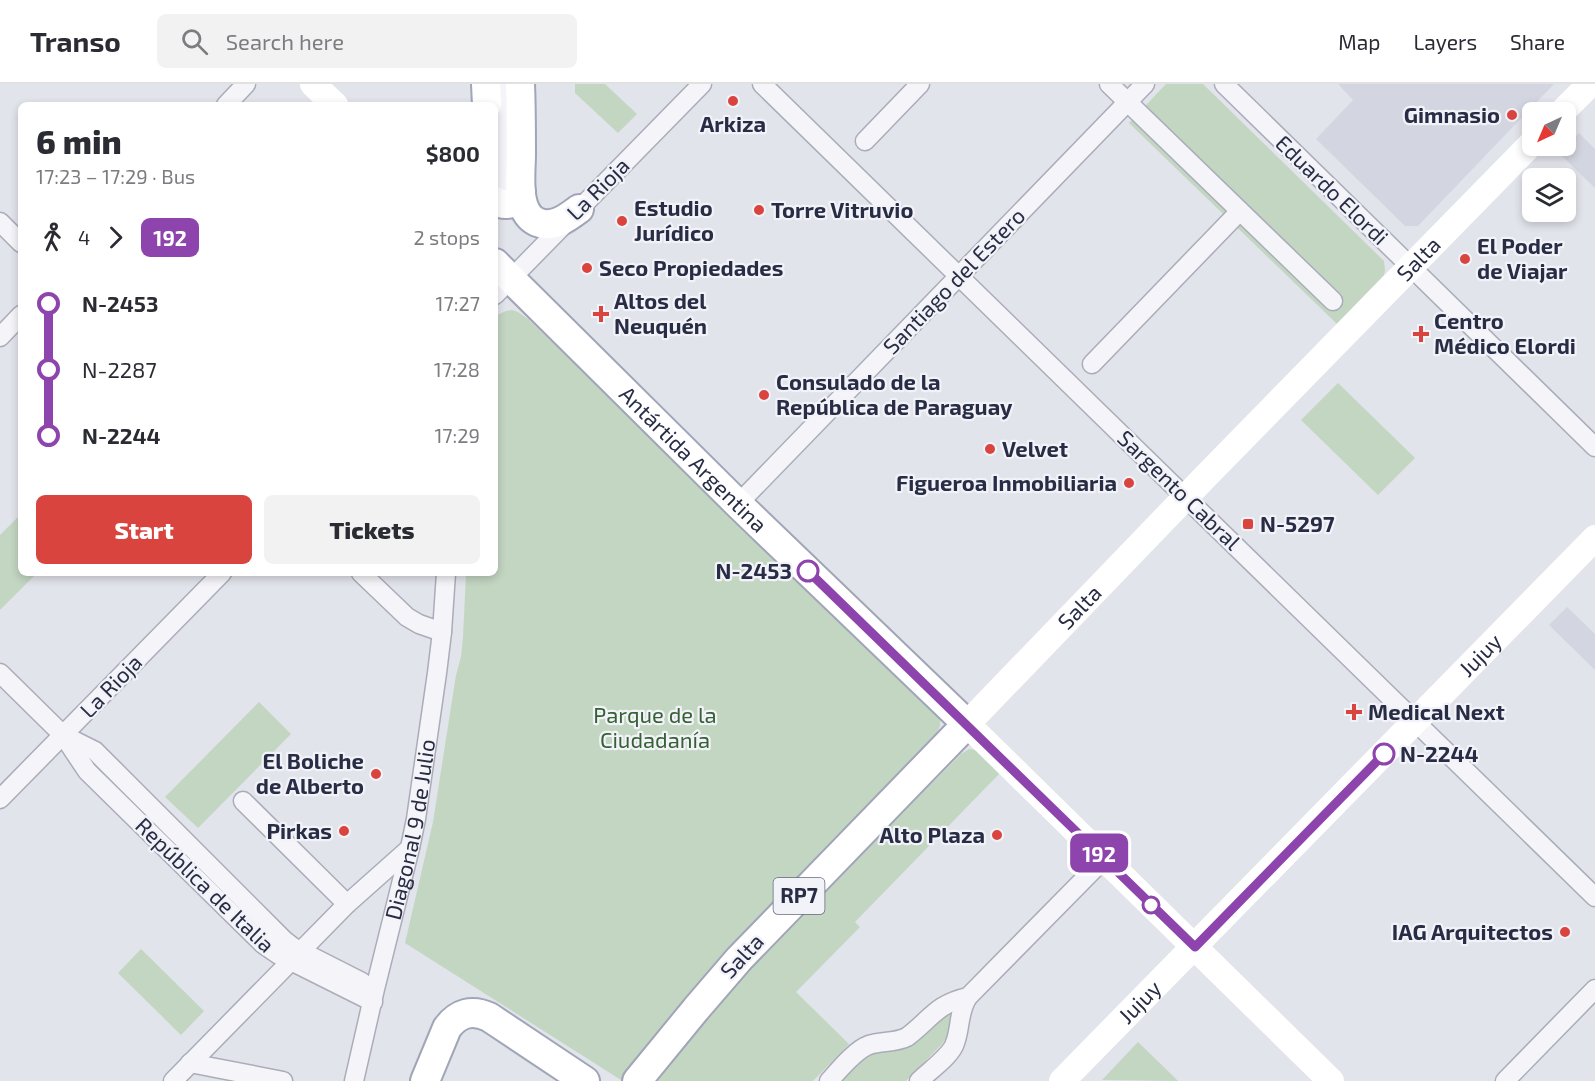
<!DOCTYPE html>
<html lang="en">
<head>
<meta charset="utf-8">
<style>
	:root { --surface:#fff; --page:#f2f2f3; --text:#2b2b33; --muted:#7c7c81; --line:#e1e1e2; --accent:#d9443e }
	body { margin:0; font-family:"Exo 2",sans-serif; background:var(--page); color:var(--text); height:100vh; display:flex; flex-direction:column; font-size:22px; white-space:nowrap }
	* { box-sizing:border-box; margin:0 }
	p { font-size:20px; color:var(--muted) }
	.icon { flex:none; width:33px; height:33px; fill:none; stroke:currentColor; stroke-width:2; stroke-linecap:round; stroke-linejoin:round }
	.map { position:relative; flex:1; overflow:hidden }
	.sheet { position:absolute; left:18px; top:18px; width:480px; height:474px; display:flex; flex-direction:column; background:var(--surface); border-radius:9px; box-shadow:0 3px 9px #0003 }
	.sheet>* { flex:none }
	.badge { padding:0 12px; border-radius:9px; font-size:21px; line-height:39px }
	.needle { width:39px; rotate:224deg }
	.tools { position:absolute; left:1522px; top:18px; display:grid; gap:12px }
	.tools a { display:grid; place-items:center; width:54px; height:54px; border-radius:9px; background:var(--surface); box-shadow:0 3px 9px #0003; font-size:30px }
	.map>.badge { position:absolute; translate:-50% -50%; box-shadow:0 0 0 3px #fff }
	.legs { display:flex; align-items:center; gap:9px; height:66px; padding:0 18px; font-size:20px }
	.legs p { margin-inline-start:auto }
	.summary { display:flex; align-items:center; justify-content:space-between; height:102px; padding:0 18px }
	h1 { font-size:33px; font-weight:800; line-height:45px }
	.primary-button { display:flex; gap:12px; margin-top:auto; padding:12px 18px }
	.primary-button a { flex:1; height:69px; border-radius:9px; background:var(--accent); color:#fff; font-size:24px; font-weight:800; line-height:69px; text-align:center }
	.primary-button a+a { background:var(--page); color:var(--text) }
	ul { padding:0 18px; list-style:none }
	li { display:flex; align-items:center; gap:21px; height:66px; font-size:22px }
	li i { display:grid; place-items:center; width:9px; height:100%; margin:0 8px; background:currentColor }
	li i::after { content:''; width:15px; height:15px; margin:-8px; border:4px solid; border-radius:50%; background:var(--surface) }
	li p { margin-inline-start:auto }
	li:first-child i { background:linear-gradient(#0000 50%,currentColor 0) }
	li:last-child i { background:linear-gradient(currentColor 50%,#0000 0) }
	header { display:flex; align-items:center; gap:36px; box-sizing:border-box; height:84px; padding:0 30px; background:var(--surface); border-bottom:2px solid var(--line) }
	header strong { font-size:28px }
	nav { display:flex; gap:33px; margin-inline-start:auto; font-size:21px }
	.search { width:420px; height:54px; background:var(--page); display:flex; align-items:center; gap:15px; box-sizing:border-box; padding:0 21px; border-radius:9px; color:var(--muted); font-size:22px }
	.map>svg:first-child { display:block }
</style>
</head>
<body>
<header>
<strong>Transo</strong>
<div class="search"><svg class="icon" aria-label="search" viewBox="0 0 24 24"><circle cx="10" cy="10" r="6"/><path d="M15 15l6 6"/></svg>Search here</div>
<nav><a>Map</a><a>Layers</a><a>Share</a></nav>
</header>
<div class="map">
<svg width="1595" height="997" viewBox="0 0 1595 997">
	<rect width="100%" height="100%" fill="#e2e4eb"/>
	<g fill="#d3d6e0">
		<path d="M 1338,0 L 1554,0 L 1418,142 L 1405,142 L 1316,55 L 1353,16 Z"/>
		<path d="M 1579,49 L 1595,65 L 1595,104 L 1559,69 Z"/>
		<path d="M 1567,523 L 1595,550 L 1595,586 L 1549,541 Z"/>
	</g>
	<g fill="#c3d6c2">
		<path d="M 575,0 L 605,0 L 637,30 L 618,49 L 575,9 Z"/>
		<path d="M 1166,0 L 1203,0 L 1384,177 L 1385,186 L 1384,191 L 1337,240 L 1129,39 Z"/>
		<path d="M 512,226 L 518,228 L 528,235 L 935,627 C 942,636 942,642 935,651 C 865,723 793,794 726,869 C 690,911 656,953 621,996 L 405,859 L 433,738 L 456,591 L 461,573 L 463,553 L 466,489 L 495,489 L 495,232 L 506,227 Z"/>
		<path d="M 1338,299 L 1415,374 L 1378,411 L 1301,336 Z"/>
		<path d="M 21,430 L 21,489 L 37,489 L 0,526 L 0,451 Z"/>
		<path d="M 259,618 L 291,650 L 198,744 L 165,713 Z"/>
		<path d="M 969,665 L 978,666 L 1002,687 L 855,838 L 860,843 L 796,908 L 849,960 L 813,997 L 657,997 L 743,893 L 797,836 L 961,670 Z"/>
		<path d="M 141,865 L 204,927 L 181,951 L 118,889 Z"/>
		<path d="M 953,925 L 949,950 L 942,960 L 906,997 L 834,997 L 855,975 Z"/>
		<path d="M 1138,958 L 1174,993 L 1178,997 L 1102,996 Z"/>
	</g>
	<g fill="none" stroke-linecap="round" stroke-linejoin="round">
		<defs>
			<g id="street">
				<path d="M 503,0 L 503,107"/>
				<path d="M 762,0 L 1595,813"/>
				<path d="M 1109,0 L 1333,217"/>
				<path d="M 1224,0 L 1595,363"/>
				<path d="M 226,21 L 246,0"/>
				<path d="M 865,57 L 920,0"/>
				<path d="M 0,138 L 21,159"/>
				<path d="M 495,211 L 702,0"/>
				<path d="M 0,253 L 21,231"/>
				<path d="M 1092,280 L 1240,127"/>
				<path d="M 738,420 L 1145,0"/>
				<path d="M 361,489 L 407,533 L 419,540 L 442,548"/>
				<path d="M 0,589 L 63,651 L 87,687 L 263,860 L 279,871 L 373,918"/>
				<path d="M 63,651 L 95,667 L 284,856 L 293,863 L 362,898"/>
				<path d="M 0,715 L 222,489"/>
				<path d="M 243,717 L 347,820"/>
				<path d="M 190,979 L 283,997"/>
				<path d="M 173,997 L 347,820 L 410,764"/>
				<path id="s1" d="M 354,997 L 375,905 L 410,764 L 416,735 L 437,589 L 442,548 L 446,489"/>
				<path d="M 829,997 C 839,986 855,966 869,961 C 881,957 895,959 907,953 C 931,935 936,920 968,913"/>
				<path d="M 919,997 C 929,987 951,972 955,959 C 961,943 958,928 968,913 L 1104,775"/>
				<path d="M 1505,997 L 1595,905"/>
			</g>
			<g id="primary">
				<path d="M 486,0 L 487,21"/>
				<path d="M 520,0 C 521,23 521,47 521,70 C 521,90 515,128 537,138 C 553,145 567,134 579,125"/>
				<path d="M 495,117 C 506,123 516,120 521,108"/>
				<path id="s4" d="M 495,179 L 738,420 L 967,640 L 739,875 L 696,925 L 637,997"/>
				<path d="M 425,997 L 447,944 C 458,929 472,925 489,933 L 585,997"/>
			</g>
		</defs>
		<use href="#street" stroke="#aaadb9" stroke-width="21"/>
		<use href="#primary" stroke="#a0a5b8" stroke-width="32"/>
		<use href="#street" stroke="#f5f5f9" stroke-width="18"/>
		<g stroke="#fff" stroke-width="26">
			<path d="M 313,0 L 335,21"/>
			<path d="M 1562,28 L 1590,0"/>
			<path id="s2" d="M 1062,997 L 1595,454"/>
			<path id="s3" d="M 1331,997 L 967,640 L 1206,392 L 1533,58"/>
		</g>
		<use href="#primary" stroke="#fff" stroke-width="28"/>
	</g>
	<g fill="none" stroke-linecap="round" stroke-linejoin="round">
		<defs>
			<path id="line-1" d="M 808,487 L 1195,863 L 1384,670"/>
		</defs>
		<use href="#line-1" stroke="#fff" stroke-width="14"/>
		<use href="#line-1" stroke="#8e44ad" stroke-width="9"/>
	</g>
	<g fill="#d9443e" stroke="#f2f3f8" stroke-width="2">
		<circle cx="733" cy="17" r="6"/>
		<circle cx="1512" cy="31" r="6"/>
		<circle cx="759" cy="126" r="6"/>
		<circle cx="622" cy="137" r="6"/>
		<circle cx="1465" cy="175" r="6"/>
		<circle cx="587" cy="184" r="6"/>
		<path d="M598 221h6v6h6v6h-6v6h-6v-6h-6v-6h6z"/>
		<path d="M1418 241h6v6h6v6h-6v6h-6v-6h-6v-6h6z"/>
		<circle cx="764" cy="311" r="6"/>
		<circle cx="990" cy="365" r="6"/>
		<circle cx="1129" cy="399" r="6"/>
		<rect x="1242" y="434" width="12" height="12" rx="3"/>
		<path d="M1351 619h6v6h6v6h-6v6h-6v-6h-6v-6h6z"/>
		<circle cx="376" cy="690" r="6"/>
		<circle cx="344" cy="747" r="6"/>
		<circle cx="997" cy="751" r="6"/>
		<circle cx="1565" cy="848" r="6"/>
	</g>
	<g fill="#fff" stroke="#8e44ad" stroke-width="3">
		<circle cx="808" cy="487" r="10"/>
		<circle cx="1384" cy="670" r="10"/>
		<circle cx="1151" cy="821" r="8"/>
	</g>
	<g text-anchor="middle" stroke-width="4.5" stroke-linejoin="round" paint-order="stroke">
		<rect fill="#f2f3f8" stroke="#65687b" stroke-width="1.5" x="773.5" y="794" width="51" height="36" rx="4.5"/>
		<g font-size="21" font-weight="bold" fill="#282d45">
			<text x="799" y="819">RP7</text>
		</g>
		<g font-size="22" font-weight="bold" fill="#282d45" stroke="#f2f3f8" text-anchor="start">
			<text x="1500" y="39" text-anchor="end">Gimnasio</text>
			<text x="733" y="48" text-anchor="middle">Arkiza</text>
			<text x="634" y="132">Estudio<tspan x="634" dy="25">Jurídico</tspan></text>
			<text x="771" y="134">Torre Vitruvio</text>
			<text x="1477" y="170">El Poder<tspan x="1477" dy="25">de Viajar</tspan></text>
			<text x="599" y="192">Seco Propiedades</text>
			<text x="614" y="225">Altos del<tspan x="614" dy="25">Neuquén</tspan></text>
			<text x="1434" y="245">Centro<tspan x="1434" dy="25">Médico Elordi</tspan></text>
			<text x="776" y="306">Consulado de la<tspan x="776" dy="25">República de Paraguay</tspan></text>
			<text x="1002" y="373">Velvet</text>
			<text x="1117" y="407" text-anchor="end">Figueroa Inmobiliaria</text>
			<text x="1260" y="448">N-5297</text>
			<text x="1368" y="636">Medical Next</text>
			<text x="364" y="685" text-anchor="end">El Boliche<tspan x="364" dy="25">de Alberto</tspan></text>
			<text x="332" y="755" text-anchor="end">Pirkas</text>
			<text x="985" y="759" text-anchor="end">Alto Plaza</text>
			<text x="1553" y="856" text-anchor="end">IAG Arquitectos</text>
		</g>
		<g font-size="22" fill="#282d45" stroke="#f2f3f8">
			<text transform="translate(598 105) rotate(-45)" y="8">La Rioja</text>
			<text transform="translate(1332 106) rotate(44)" y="8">Eduardo Elordi</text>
			<text dy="8" stroke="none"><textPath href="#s3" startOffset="1158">Salta</textPath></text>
			<text transform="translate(954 197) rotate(-46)" y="8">Santiago del Estero</text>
			<text dy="8" stroke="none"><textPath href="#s4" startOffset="279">Antártida Argentina</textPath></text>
			<text transform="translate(1179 406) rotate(44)" y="8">Sargento Cabral</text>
			<text dy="8" stroke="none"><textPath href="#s3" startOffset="672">Salta</textPath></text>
			<text dy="8" stroke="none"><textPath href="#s2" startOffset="597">Jujuy</textPath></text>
			<text transform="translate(111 602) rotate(-46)" y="8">La Rioja</text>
			<text dy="8" stroke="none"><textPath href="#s1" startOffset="258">Diagonal 9 de Julio</textPath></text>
			<text transform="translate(205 801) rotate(44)" y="8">República de Italia</text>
			<text transform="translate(742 872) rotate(-47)" y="8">Salta</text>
			<text dy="8" stroke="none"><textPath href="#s2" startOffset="111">Jujuy</textPath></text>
		</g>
		<g font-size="22" font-weight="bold" fill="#282d45" stroke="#f2f3f8" text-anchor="end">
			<text x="792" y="495">N-2453</text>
			<text x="1400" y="678" text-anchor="start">N-2244</text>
		</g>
		<g font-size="22" fill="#356134" stroke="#f2f3f8">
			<text x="655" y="639">Parque de la<tspan x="655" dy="25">Ciudadanía</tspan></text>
		</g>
	</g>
</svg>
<div class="tools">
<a><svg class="needle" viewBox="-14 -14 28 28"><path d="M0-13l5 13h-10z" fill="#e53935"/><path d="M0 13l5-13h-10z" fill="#7c7c81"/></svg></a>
<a><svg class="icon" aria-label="layers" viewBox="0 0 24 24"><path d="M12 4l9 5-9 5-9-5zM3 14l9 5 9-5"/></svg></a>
</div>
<b class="badge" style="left:1099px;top:769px;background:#8e44ad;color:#fff">192</b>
<section class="sheet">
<div class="summary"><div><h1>6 min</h1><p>17:23 – 17:29 · Bus</p></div><b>$800</b></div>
<div class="legs"><svg class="icon" aria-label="walk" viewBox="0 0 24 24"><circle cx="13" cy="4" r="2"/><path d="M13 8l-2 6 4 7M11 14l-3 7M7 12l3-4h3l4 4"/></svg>4<svg class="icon" aria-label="forward" viewBox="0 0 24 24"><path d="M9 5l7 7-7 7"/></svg><b class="badge" style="background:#8e44ad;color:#fff">192</b><p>2 stops</p></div>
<ul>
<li><i style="color:#8e44ad"></i><b>N-2453</b><p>17:27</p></li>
<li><i style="color:#8e44ad"></i><span>N-2287</span><p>17:28</p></li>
<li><i style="color:#8e44ad"></i><b>N-2244</b><p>17:29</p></li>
</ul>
<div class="primary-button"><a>Start</a><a>Tickets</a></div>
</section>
</div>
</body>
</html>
